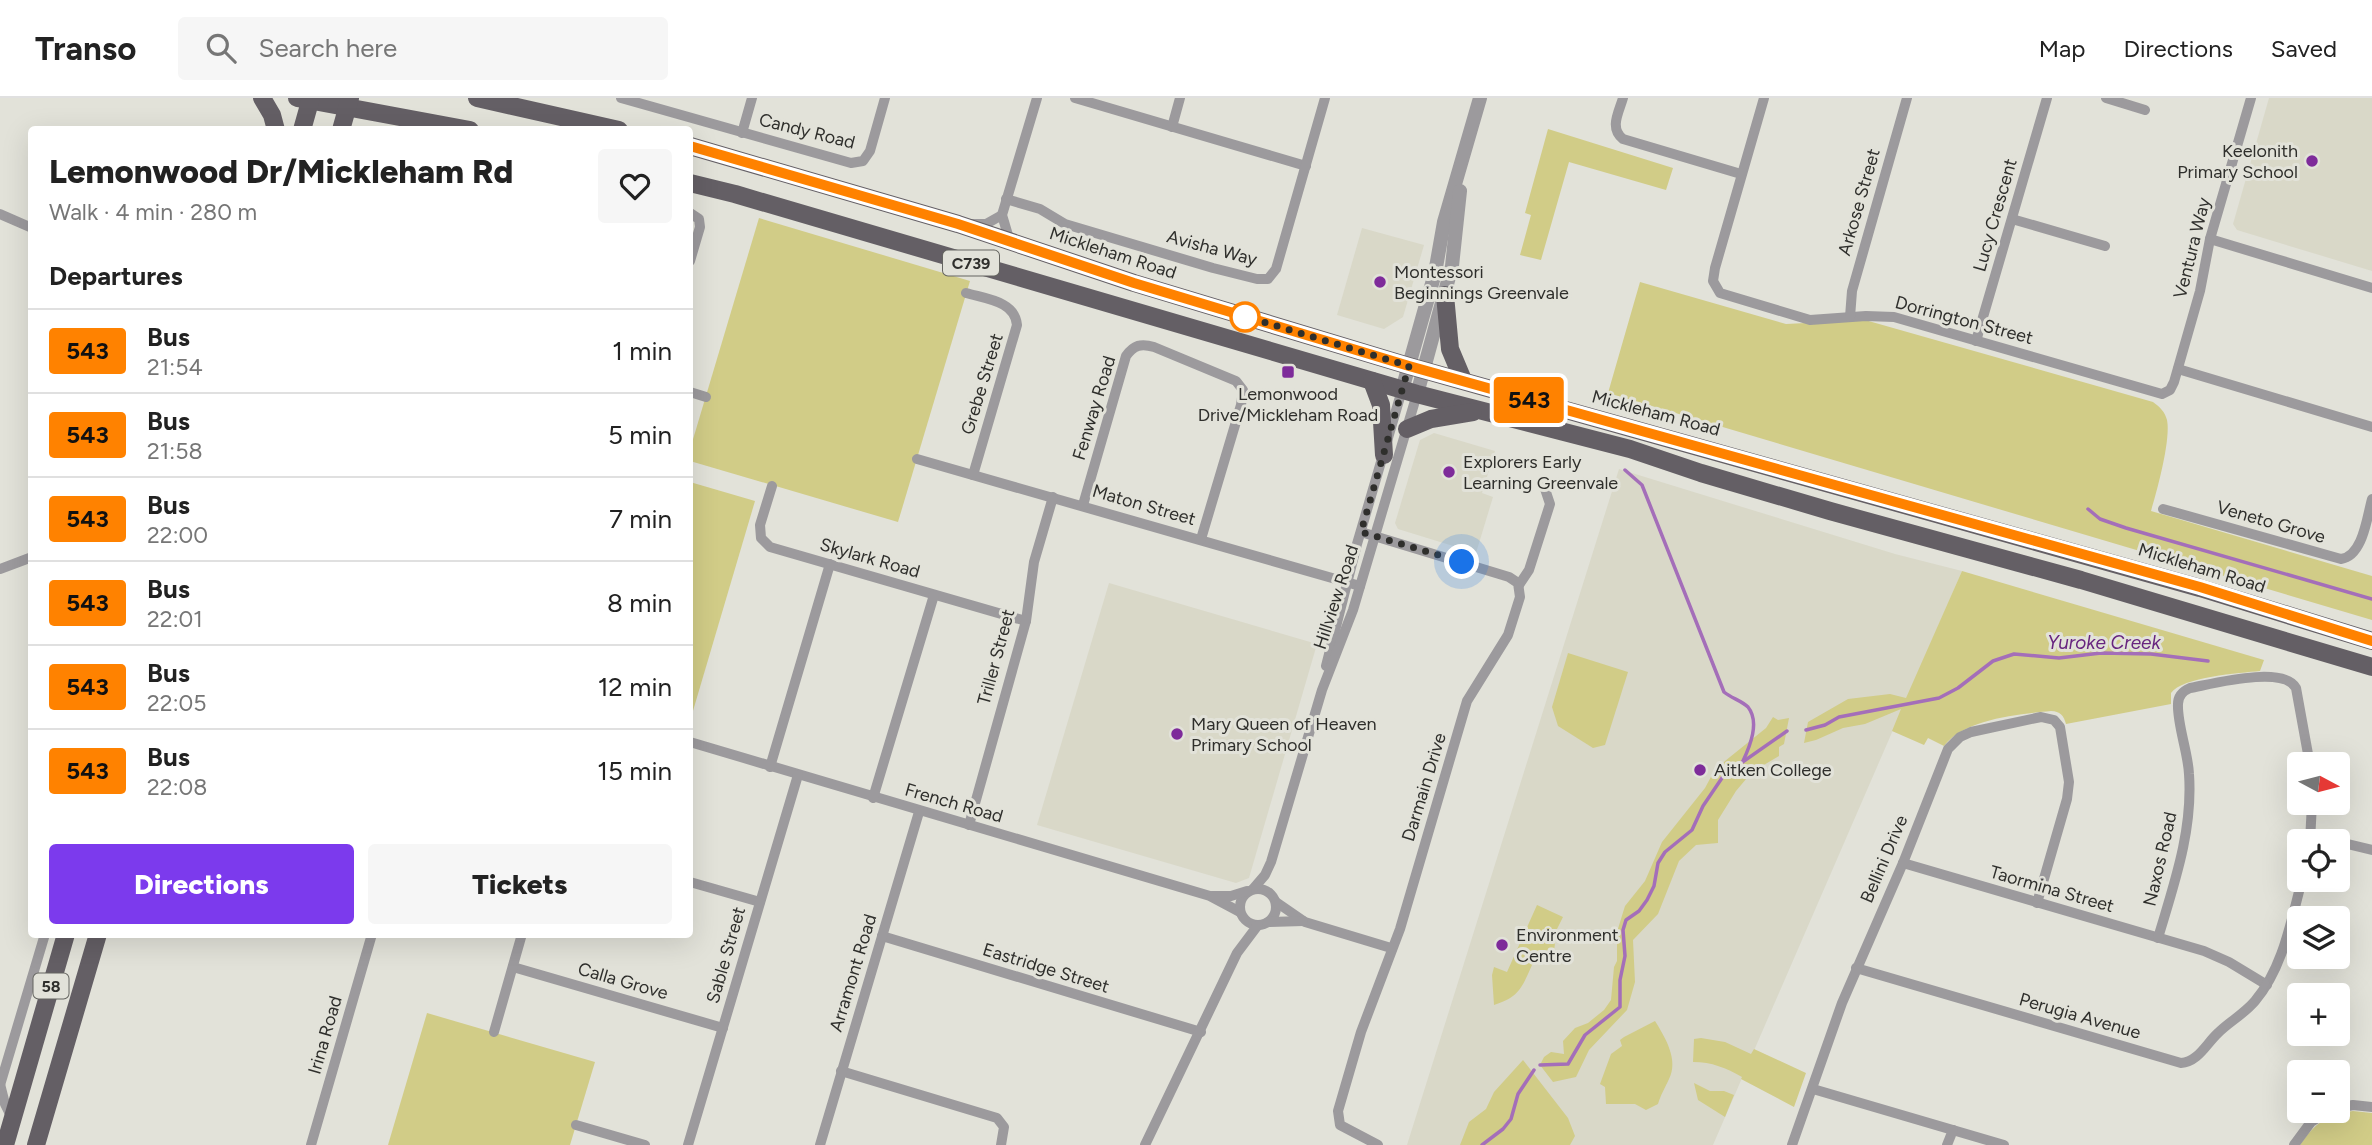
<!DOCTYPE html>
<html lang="en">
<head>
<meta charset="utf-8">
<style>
	:root { --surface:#fff; --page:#f6f6f6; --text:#222; --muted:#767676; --line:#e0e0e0; --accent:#7c3aed }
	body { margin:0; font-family:Figtree,sans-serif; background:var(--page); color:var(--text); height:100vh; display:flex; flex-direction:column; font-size:26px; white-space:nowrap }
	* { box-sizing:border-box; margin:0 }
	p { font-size:23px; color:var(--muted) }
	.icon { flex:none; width:38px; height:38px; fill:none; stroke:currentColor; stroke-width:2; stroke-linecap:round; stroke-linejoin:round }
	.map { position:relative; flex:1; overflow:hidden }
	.drawer { position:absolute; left:28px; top:28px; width:665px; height:812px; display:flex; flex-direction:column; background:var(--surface); border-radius:7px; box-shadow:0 7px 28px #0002 }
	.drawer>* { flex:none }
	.badge { padding:0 14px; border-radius:5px; font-size:24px; line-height:46px }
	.needle { width:46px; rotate:97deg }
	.controls { position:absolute; left:2287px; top:654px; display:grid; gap:14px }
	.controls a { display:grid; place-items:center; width:63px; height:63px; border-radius:7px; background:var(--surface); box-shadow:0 7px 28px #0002; font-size:35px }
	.you { position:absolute; width:35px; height:35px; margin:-18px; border:5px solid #fff; border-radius:50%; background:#1a73e8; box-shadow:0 0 0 10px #1a73e833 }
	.map>.badge { position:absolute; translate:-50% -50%; box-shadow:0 0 0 4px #fff }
	h2 { padding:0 21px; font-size:26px; line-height:63px }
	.round { display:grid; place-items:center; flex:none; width:74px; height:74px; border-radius:7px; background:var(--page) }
	.overview { display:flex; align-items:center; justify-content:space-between; height:119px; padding:0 21px }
	h1 { font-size:33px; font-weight:800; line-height:52px }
	.primary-button { display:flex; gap:14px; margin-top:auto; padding:14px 21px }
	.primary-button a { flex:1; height:80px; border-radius:7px; background:var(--accent); color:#fff; font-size:28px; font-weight:800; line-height:80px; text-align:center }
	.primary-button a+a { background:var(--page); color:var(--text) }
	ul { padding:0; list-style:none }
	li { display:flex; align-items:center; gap:21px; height:84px; padding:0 21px; border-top:2px solid var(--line) }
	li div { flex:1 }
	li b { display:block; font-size:26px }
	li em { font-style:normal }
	li .badge { min-width:77px; font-weight:700; text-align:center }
	header { display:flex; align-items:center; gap:42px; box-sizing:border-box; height:98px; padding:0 35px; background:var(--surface); border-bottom:2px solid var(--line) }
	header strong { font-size:33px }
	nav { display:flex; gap:38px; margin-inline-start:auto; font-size:24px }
	.search { width:490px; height:63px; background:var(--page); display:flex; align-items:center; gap:18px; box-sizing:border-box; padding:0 24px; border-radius:7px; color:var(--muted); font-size:26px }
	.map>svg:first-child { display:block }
</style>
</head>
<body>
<header>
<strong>Transo</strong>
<div class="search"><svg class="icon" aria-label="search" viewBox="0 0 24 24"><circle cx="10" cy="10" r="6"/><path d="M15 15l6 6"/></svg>Search here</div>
<nav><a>Map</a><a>Directions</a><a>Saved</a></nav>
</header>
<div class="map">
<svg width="2372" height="1047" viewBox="0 0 2372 1047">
	<rect width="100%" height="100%" fill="#e2e2d9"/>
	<g fill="#d9d8c8">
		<path d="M 2269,0 L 2372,0 L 2372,173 L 2237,132 L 2233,126 Z"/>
		<path d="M 1362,130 L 1424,147 L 1403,219 L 1384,231 L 1337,217 Z"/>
		<path d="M 1434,335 L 1495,353 L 1482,395 L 1493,399 L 1476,455 L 1398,431 L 1395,425 L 1420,342 Z"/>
		<path d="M 1619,371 L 1895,456 L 1962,473 L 1713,1047 L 1407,1047 Z"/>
		<path d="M 1109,485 L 1317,546 L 1249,780 L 1236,785 L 1037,727 Z"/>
	</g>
	<g fill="#d1cc87">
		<path d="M 1548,31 L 1673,70 L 1666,92 L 1569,64 L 1541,162 L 1520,157 L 1531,117 L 1525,115 Z"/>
		<path d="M 759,120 L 970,183 L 898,424 L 690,363 L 691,348 Z"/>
		<path d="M 1640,184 L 1786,226 L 1865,222 L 2153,304 C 2160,309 2165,314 2167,322 C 2171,342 2157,393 2151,413 L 2372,478 L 2372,522 L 1608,295 Z"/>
		<path d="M 690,384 L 755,403 L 690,623 Z"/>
		<path d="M 1962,473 L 2264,562 L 2260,573 C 2240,575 2182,579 2171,595 L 2171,606 L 2066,626 C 2064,618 2060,613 2051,613 C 2019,616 1964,621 1944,648 L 1928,640 L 1924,647 L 1892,633 L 1901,611 L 1865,626 L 1843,630 L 1816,642 L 1804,645 L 1808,624 L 1848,601 L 1890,596 L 1906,600 Z"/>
		<path d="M 1568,555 L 1628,574 L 1605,647 L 1593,650 L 1558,628 L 1552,609 Z"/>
		<path d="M 1773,619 L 1778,622 L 1789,620 L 1784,646 L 1779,649 L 1779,658 L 1752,674 L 1736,693 L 1718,722 L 1718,745 L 1696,747 L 1679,763 L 1658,816 L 1633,842 L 1635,884 L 1627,912 L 1589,952 L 1576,979 L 1553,984 L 1540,967 L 1544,959 L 1551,954 L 1564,956 L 1563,943 L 1575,930 L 1588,925 L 1604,912 L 1611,902 L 1614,869 L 1617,863 L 1617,834 L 1625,808 L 1645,783 L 1662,744 L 1705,690 L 1712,677 L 1725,663 L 1766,630 Z"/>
		<path d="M 1537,807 L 1563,819 L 1557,831 L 1553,860 L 1532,867 C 1522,889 1520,899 1494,907 L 1492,877 L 1494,869 L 1507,874 Z"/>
		<path d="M 427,915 L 595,964 L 570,1047 L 388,1047 Z"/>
		<path d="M 1655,923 C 1665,939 1679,962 1669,981 C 1665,990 1661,996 1658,1006 L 1646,1012 L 1635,1006 L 1606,1006 L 1605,989 L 1600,986 L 1611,956 L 1622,948 L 1620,942 L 1624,939 Z"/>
		<path d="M 1701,940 L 1725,944 L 1751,956 L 1754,951 L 1806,975 L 1794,1009 L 1741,981 L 1742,979 C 1726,970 1712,964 1693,964 L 1694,941 Z"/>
		<path d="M 1523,962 L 1568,1020 L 1575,1038 L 1570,1047 L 1460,1047 L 1469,1024 L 1486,1011 L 1494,994 Z"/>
		<path d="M 1694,985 L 1710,993 L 1724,993 L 1734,997 L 1725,1019 L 1698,1002 Z"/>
		<path d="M 2353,1013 L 2372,1015 L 2372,1047 L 2300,1047 C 2314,1026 2327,1016 2353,1013 Z"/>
	</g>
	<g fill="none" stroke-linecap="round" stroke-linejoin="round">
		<g stroke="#a46eb9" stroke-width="3.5">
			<path d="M 1625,372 L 1642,387 L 1724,594 C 1731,600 1742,603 1748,609 C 1760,624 1750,648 1743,663"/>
			<path d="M 2088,411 L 2100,421 L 2126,430 L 2372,501"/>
			<path d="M 1806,632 L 1825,627 L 1839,619 L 1939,600 L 1958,590 L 1993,563 L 2014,556 L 2059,560 L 2101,555 L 2151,556 L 2208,563"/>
			<path d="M 1540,967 L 1568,966 L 1585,937 L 1620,909 L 1620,882 L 1625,858 L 1623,832 L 1626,822 L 1639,813 L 1647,802 L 1654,788 L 1658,765 L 1665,754 L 1692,732 L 1703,708 L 1724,677 L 1787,633"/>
			<path d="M 1482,1047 L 1503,1031 L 1511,1021 L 1518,996 L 1534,972"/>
		</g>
		<g stroke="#9c9a9d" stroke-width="10">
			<path d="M 621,0 L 851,65 L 863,63 L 870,53 L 885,0"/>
			<path d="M 1075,0 L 1306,68"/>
			<path d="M 1623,0 C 1619,14 1609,30 1623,41 L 1741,76"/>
			<path d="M 1764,0 L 1715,170 L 1713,183 L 1720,195 L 1810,222 L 1866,218 L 1894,219 L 2162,296 L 2170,292 L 2174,284 L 2200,193 L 2210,141 L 2251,0"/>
			<path d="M 2106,0 L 2145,12"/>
			<path d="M 1172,29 L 1180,0"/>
			<path d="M 742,35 L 752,0"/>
			<path d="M 1006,101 L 1040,111 L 1065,126 L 1213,170 L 1257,181 L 1268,181 L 1276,171 L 1325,0"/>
			<path d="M 690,115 L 699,121 L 700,129 L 690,163"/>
			<path d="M 0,116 L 32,130"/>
			<path d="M 2012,121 L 2105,148"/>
			<path d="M 972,126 L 986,126 L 1002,117"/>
			<path d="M 2210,141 L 2372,190"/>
			<path d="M 1010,144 L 1002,117 L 1037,0"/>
			<path d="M 966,195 C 986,201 1015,203 1017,227 L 973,377"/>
			<path d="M 1850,219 L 1852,193 L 1907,0"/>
			<path d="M 1976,243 L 2047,0"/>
			<path d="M 2178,271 L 2372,329"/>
			<path d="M 690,294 L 706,299"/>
			<path d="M 917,361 L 1360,488"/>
			<path d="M 772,388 L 760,427 L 761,440 L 770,449 L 1026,523"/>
			<path d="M 1083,407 L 1126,258 C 1134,247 1141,245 1154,249 L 1236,283 L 1243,292 L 1241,307 L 1201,441"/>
			<path d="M 2163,411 L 2341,461 C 2363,458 2367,419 2372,401"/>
			<path d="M 1361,434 L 1509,479 L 1518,485 L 1520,499 L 1508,537 L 1467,603 L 1400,831 L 1361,934 L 1338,1013 L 1340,1027 L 1378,1047"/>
			<path d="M 0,471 L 32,459"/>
			<path d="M 1519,487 L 1529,472 L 1550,406 L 1544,388"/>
			<path d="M 1326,568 L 1357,446 L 1402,292"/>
			<path d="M 690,644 L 1210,798 L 1240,814"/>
			<path d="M 770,669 L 830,466"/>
			<path d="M 873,700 L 934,497"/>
			<path d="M 969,727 L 1026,523 L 1034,464 L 1053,399"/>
			<path d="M 2310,737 L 2372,752"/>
			<path d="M 2310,744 L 2312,705"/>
			<path d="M 1903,765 L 2204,853 L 2229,864 L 2267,887"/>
			<path d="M 690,784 L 760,804"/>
			<circle cx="1258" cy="809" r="18"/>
			<path d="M 1253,791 L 1265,777 L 1271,764 L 1322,592 L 1353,512 L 1417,296"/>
			<path d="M 1212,798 L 1231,798 L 1247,793"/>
			<path d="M 1276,804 L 1305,824 L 1391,850"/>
			<path d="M 1268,824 L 1303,823"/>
			<path d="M 882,838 L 1201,934"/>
			<path d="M 2158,840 C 2174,786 2193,733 2189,676 C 2188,654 2177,626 2178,606 C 2178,598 2183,593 2190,590 C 2212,586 2284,567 2296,590 L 2310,667"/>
			<path d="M 513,869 L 723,930"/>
			<path d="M 1856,870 L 2181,965 C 2198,964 2206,946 2218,935 C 2229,924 2244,916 2255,903 C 2283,870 2291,823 2302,782"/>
			<path d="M 494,934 L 522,836"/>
			<path d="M 841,973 L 997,1020 L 1004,1029 L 1001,1047"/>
			<path d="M 0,986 L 5,1006 L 12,1020"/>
			<path d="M 0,987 L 45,836"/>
			<path d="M 1813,991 L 2004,1047"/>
			<path d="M 2338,1010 L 2353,1007 L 2372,1009"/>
			<path d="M 576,1027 L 645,1047"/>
			<path d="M 311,1047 L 372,836"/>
			<path d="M 688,1047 L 798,677"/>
			<path d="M 820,1047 L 919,714"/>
			<path d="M 1145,1047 L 1237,855 L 1258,827"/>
			<path d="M 1792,1047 L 1842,905 L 1903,765 L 1948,651 L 1960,639 L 1971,634 L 2041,619 L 2054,622 L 2060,629 L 2069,684 L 2067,701 L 2037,805"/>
			<path d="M 1947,1047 L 1953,1032"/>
			<path d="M 2294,1047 L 2311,1024 L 2328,1013"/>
		</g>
		<g stroke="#9c9a9d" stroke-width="14">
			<path d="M 1402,292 L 1435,175 L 1444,124 L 1480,0"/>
			<path d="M 1417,296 L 1452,168 L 1460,93"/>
		</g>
		<g stroke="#645f65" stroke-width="18">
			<path d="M 262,0 L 272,17 L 276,32"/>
			<path d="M 297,0 L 470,32"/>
			<path d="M 477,0 L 619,32"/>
			<path d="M 302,32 L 311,0"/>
			<path d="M 341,32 L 350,0"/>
			<path d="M 690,48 L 958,126 L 1134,185 L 1409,268 L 2200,490 L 2372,543"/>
			<path d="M 690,85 L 735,96 L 1417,296 L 1630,351 L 1701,375 L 1830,413 L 2081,482 L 2372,569"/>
			<path d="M 1445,197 L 1450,251 L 1463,282"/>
			<path d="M 1372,283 L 1381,307 L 1384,357"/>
			<path d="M 1407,331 L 1431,321 L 1473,314"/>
			<path d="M 5,1047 L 66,836"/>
			<path d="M 36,1047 L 98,836"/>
		</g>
	</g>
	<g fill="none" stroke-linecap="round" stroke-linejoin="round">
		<defs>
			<path id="line" d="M 690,48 L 958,126 L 1134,185 L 1409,268 L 2200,489 L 2372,543"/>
		</defs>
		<use href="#line" stroke="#fff" stroke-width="16"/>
		<use href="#line" stroke="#ff8200" stroke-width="10"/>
		<path stroke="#2f2f2c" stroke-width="7" stroke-dasharray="0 12.6" d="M 1245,219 L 1237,216 L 1409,268 L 1361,434 L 1462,464"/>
	</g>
	<g fill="#7e2b9a" stroke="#e2e2d9" stroke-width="2.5">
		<circle cx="2312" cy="63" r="7"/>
		<circle cx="1380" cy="184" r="7"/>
		<rect x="1281" y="267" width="14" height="14" rx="3.5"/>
		<circle cx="1449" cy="374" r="7"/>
		<circle cx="1177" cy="636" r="7"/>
		<circle cx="1700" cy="672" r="7"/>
		<circle cx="1502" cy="847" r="7"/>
	</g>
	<circle fill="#fff" stroke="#ff8200" stroke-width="3.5" cx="1245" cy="219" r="14"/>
	<g text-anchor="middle" stroke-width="6" stroke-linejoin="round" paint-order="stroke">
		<g fill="#e2e2d9" stroke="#656560" stroke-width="2">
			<rect x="943" y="152.5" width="56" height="25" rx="5"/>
			<rect x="33.5" y="875.5" width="35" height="25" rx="5"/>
		</g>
		<g font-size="16" font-weight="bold" fill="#2f2f2c">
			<text x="971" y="171">C739</text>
			<text x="51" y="894">58</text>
		</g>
		<g font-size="18" fill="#2f2f2c" stroke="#e2e2d9">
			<text transform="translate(807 33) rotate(14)" y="6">Candy Road</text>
			<text transform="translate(1859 104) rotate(-74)" y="6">Arkose Street</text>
			<text transform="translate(1995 117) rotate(-74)" y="6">Lucy Crescent</text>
			<text transform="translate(1212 150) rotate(15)" y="6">Avisha Way</text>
			<text transform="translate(2192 150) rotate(-76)" y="6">Ventura Way</text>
			<text transform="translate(1113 155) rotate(18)" y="6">Mickleham Road</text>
			<text transform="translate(1964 222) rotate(15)" y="6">Dorrington Street</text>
			<text transform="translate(982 286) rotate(-73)" y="6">Grebe Street</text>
			<text transform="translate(1094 310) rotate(-73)" y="6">Fenway Road</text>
			<text transform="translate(1656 315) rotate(15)" y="6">Mickleham Road</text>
			<text transform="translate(1144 407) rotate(16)" y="6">Maton Street</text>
			<text transform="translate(2271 424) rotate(16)" y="6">Veneto Grove</text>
			<text transform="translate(870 460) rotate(16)" y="6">Skylark Road</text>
			<text transform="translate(2202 470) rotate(17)" y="6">Mickleham Road</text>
			<text transform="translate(1336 499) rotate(-72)" y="6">Hillview Road</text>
			<text transform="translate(996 559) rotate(-75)" y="6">Triller Street</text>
			<text transform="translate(1424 689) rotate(-73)" y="6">Darmain Drive</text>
			<text transform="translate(954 705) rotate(16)" y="6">French Road</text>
			<text transform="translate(1884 761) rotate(-67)" y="6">Bellini Drive</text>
			<text transform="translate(2160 761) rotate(-77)" y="6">Naxos Road</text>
			<text transform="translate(2052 791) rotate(16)" y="6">Taormina Street</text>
			<text transform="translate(726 857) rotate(-74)" y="6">Sable Street</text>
			<text transform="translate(1046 870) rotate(17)" y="6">Eastridge Street</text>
			<text transform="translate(853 875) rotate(-73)" y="6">Arramont Road</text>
			<text transform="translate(623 883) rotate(16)" y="6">Calla Grove</text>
			<text transform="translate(2080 918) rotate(16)" y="6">Perugia Avenue</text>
			<text transform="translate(325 937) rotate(-74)" y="6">Irina Road</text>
		</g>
		<g font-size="18" fill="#2f2f2c" stroke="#e2e2d9" text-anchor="start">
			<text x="2298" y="59" text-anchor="end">Keelonith<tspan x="2298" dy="21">Primary School</tspan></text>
			<text x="1394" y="180">Montessori<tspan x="1394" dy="21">Beginnings Greenvale</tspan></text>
			<text x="1288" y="302" text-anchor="middle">Lemonwood<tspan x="1288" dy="21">Drive/Mickleham Road</tspan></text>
			<text x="1463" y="370">Explorers Early<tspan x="1463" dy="21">Learning Greenvale</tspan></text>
			<text x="1191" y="632">Mary Queen of Heaven<tspan x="1191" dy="21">Primary School</tspan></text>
			<text x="1714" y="678">Aitken College</text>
			<text x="1516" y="843">Environment<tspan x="1516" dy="21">Centre</tspan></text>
		</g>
		<g font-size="19" font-style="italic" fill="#67247f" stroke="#e2e2d9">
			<text x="2104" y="551">Yuroke Creek</text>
		</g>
	</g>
</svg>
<div class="controls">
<a><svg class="needle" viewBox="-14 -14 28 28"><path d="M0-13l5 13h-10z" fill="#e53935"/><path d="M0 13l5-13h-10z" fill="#767676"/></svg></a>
<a><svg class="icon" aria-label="locate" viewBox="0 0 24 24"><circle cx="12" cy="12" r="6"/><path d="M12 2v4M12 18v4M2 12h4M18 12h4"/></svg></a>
<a><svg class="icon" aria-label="layers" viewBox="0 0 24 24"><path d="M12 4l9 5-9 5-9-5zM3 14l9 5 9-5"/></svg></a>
<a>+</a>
<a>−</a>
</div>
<div class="you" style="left:1462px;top:464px"></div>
<b class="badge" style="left:1529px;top:302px;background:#ff8200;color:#111">543</b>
<section class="drawer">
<div class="overview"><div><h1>Lemonwood Dr/Mickleham Rd</h1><p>Walk · 4 min · 280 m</p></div><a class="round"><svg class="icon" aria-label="heart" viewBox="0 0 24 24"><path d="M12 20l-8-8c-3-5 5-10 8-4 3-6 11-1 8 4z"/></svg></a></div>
<h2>Departures</h2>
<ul>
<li><span class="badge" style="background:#ff8200;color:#111">543</span><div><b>Bus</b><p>21:54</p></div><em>1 min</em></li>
<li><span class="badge" style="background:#ff8200;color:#111">543</span><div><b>Bus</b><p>21:58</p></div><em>5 min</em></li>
<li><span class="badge" style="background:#ff8200;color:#111">543</span><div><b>Bus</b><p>22:00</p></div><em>7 min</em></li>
<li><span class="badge" style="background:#ff8200;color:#111">543</span><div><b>Bus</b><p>22:01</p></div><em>8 min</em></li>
<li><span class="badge" style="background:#ff8200;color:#111">543</span><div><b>Bus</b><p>22:05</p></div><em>12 min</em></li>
<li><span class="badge" style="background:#ff8200;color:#111">543</span><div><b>Bus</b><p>22:08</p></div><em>15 min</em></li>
</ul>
<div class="primary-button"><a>Directions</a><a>Tickets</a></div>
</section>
</div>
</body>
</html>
